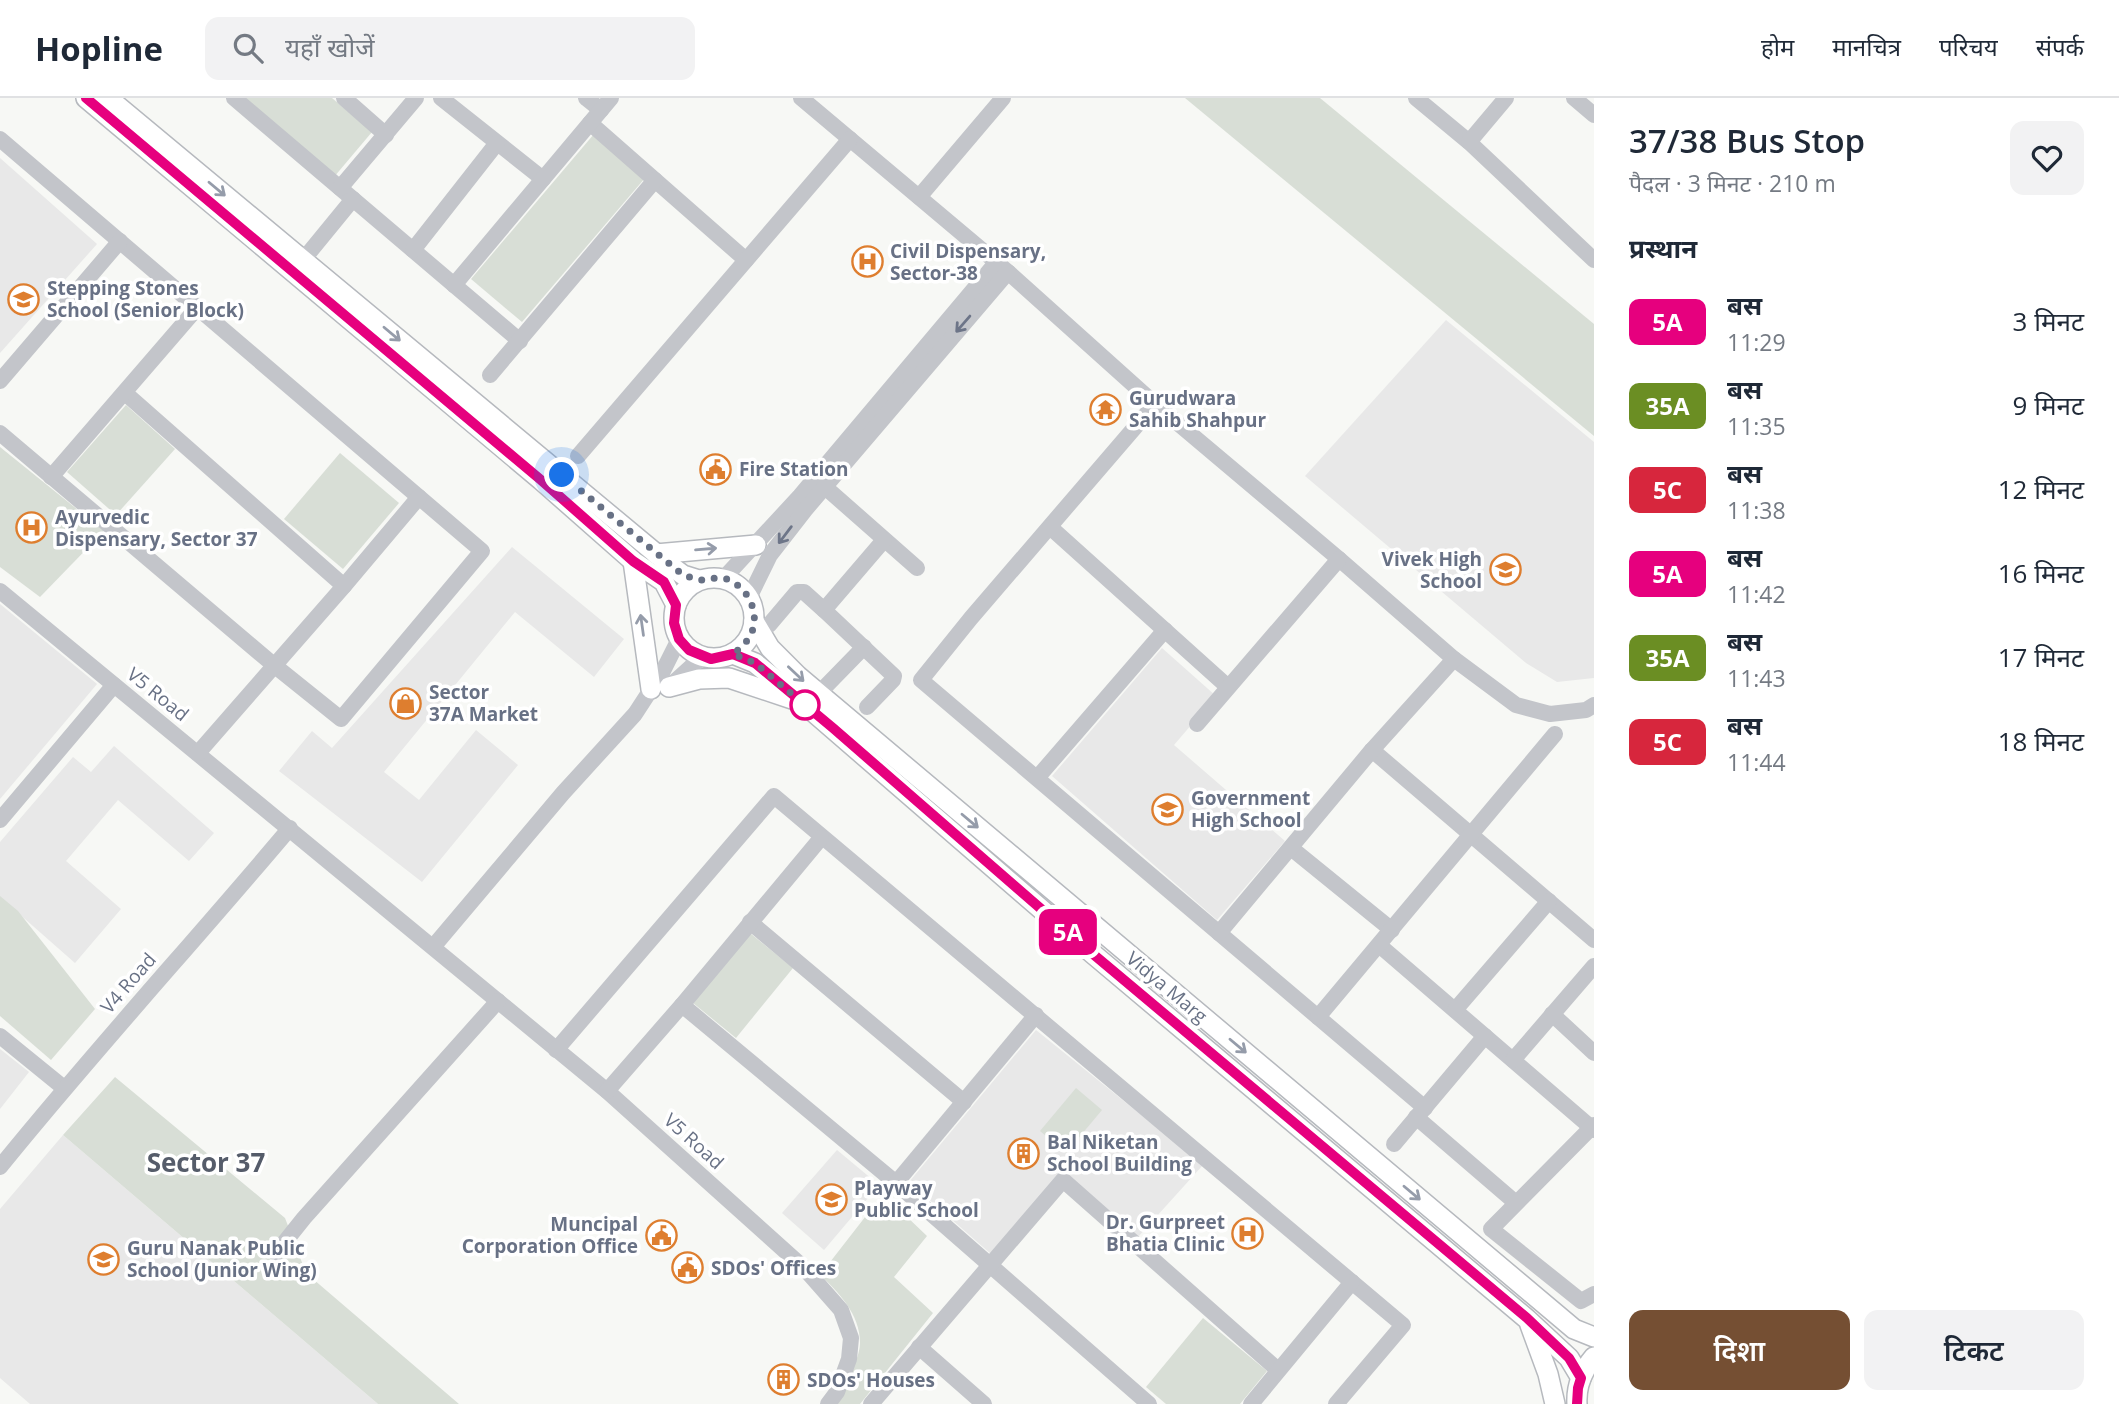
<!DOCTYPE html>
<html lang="hi">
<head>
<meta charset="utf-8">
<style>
	:root { --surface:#fff; --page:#f2f2f3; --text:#1f2937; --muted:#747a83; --line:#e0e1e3; --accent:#754f33 }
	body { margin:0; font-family:"Open Sans","Noto Sans Devanagari",sans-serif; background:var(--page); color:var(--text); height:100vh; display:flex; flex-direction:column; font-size:26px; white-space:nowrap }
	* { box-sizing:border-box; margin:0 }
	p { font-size:23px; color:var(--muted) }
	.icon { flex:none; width:38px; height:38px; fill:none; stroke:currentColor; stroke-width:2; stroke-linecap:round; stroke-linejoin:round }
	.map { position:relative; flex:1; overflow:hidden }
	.details { display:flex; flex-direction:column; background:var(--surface); width:525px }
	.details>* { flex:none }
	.badge { padding:0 14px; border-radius:10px; font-size:24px; line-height:46px }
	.you { position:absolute; width:35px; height:35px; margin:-18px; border:5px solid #fff; border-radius:50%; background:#1a73e8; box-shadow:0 0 0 10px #1a73e833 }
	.map>.badge { position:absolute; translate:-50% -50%; box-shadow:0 0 0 4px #fff }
	h2 { padding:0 35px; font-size:26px; line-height:63px }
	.round { display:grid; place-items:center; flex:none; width:74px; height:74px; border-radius:14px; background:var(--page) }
	.summary { display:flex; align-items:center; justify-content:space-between; height:119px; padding:0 35px }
	h1 { font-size:33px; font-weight:600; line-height:52px }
	.button { display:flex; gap:14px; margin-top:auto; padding:14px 35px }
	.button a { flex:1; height:80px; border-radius:14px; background:var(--accent); color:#fff; font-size:28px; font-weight:600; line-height:80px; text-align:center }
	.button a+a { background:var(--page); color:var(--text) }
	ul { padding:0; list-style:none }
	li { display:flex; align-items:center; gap:21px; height:84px; padding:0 35px }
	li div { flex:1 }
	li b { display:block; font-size:26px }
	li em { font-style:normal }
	li .badge { min-width:77px; font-weight:700; text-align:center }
	header { display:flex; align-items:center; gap:42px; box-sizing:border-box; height:98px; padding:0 35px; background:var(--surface); border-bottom:2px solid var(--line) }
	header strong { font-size:33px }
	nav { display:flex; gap:38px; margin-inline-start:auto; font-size:24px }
	.search { width:490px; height:63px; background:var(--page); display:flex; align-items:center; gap:18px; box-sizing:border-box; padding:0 24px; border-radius:14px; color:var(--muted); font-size:26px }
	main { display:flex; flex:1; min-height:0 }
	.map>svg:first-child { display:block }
</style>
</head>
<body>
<header>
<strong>Hopline</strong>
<div class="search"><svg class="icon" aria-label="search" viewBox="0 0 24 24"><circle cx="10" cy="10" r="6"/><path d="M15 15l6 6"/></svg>यहाँ खोजें</div>
<nav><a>होम</a><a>मानचित्र</a><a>परिचय</a><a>संपर्क</a></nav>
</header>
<main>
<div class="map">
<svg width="1594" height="1306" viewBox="0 0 1594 1306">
	<rect width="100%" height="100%" fill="#f7f8f5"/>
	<g fill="#e8e8e8">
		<path d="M 0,60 L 97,146 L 0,255 Z"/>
		<path d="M 1446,222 L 1594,344 L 1594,580 L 1557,584 L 1526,565 L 1305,378 Z"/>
		<path d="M 512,449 L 624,541 L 594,579 L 515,514 L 384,674 L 419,702 L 476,632 L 518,667 L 422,784 L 279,673 L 312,633 L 332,650 Z"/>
		<path d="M 0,506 L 97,586 L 0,701 Z"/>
		<path d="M 1162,550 L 1216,598 L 1174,647 L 1285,743 L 1217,822 L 1052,678 Z"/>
		<path d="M 114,648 L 214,735 L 189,763 L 118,702 L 66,763 L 121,811 L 75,865 L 0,799 L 0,744 L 73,659 L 91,674 Z"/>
		<path d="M 1036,932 L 1203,1067 L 1138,1139 L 1062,1073 L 991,1156 L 909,1084 Z"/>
		<path d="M 0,951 L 29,974 L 0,1011 Z"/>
		<path d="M 63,1037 L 378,1306 L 30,1306 L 0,1280 L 0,1111 Z"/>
		<path d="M 837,1052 L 879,1087 L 824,1152 L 782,1115 Z"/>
	</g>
	<g fill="#d8ded6">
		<path d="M 242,0 L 332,0 L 372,34 L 334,79 Z"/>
		<path d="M 1185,0 L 1320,0 L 1594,226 L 1594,338 Z"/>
		<path d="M 594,36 L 645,80 L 522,224 L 471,181 Z"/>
		<path d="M 126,307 L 175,351 L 116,417 L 67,374 Z"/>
		<path d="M 0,349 L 104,433 L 40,499 L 0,469 Z"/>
		<path d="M 340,355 L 399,405 L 343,471 L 284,421 Z"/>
		<path d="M 0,798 L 18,813 L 95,911 L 51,962 L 0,918 Z"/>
		<path d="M 750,835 L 793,870 L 736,940 L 693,905 Z"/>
		<path d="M 115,979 L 285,1120 L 306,1175 L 459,1306 L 378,1306 L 63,1037 Z"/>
		<path d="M 1076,990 L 1102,1012 L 1066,1055 L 1040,1033 Z"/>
		<path d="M 883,1096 L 927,1138 L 894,1179 L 933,1215 L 860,1306 L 835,1306 C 843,1290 859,1264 860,1246 C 861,1218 839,1194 820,1177 Z"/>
		<path d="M 1203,1220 L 1267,1273 L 1240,1306 L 1166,1306 L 1146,1289 Z"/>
	</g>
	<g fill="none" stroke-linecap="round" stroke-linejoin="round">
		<defs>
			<g id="major">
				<path d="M 86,0 L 541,382 L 633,463 L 664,484 L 676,507"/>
				<path d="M 108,0 L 671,468 L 683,477 L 699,482"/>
				<path d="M 656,456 L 756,447"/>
				<path d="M 633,463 L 651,591"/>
				<circle cx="714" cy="520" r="40"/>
				<path d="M 754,523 L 770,550 L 798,578 L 1574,1231 L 1594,1239"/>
				<path d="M 733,556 L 755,565 L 781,586 L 1093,856 L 1527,1221 L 1569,1260 L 1581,1280"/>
				<path d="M 669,589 L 699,581 L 729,580 L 792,601"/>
				<path d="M 1530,1227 L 1548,1276 L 1555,1306"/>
				<path d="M 1577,1306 C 1576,1288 1582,1273 1594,1259"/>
			</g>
		</defs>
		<use href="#major" stroke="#b6b9be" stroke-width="22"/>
		<g stroke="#c3c5ca" stroke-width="16">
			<path d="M 234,0 L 520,243"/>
			<path d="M 344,0 L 386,37"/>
			<path d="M 441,0 L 543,81"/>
			<path d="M 586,0 L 601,12"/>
			<path d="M 801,0 L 1008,174 L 1155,306 L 1339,461 L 1454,561 L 1516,607 L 1550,616 L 1586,612 L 1594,607"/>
			<path d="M 1416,0 L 1469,44 L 1594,162"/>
			<path d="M 1574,0 L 1594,17"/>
			<path d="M 590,25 L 746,162"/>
			<path d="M 0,41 L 482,453 L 341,621 L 275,568 L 0,335"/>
			<path d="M 1469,44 L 1506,0"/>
			<path d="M 340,90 L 416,0"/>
			<path d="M 919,99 L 1003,0"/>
			<path d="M 413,152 L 497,45"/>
			<path d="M 303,162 L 353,101"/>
			<path d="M 454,187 L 611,0"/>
			<path d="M 490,277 L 655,82"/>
			<path d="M 0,283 L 120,143"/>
			<path d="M 125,295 L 344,488"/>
			<path d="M 1155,306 L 971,520 L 921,582 L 1425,1010"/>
			<path d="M 578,358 L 850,41"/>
			<path d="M 51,379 L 197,210"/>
			<path d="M 817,382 L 917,470"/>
			<path d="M 1050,429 L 1228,589"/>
			<path d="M 724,480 L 800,398 L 996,165"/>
			<path d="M 0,493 L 607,993 L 804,1170 L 841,1212 L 851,1240 L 849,1261 L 837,1294 L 828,1306"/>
			<path d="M 749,500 L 770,457 L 805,412 L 1008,174"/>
			<path d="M 769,527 L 797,494 L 804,494 L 824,512"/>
			<path d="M 670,588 L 702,559"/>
			<path d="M 825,589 L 864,549"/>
			<path d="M 867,609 L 893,582 L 894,578 L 824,512 L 884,442"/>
			<path d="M 1197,626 L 1339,461"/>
			<path d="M 1372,652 L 1594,842"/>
			<path d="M 198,655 L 344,488 L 419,399"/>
			<path d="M 1037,680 L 1165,532"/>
			<path d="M 0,722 L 114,587"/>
			<path d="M 1291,750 L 1392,832"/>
			<path d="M 750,824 L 964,1004"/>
			<path d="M 1219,835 L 1372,652 L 1454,561"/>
			<path d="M 1379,847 L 1594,1032"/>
			<path d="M 433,849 L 563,695 L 635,616 L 663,573 L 679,541"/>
			<path d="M 682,907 L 896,1085 L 1149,1306"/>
			<path d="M 1455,912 L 1549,803"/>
			<path d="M 1552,916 L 1594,955"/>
			<path d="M 1318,919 L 1555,636"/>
			<path d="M 0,938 L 64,990"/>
			<path d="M 556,952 L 774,698 L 1403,1227 L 1336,1306"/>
			<path d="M 1513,962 L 1594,868"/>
			<path d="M 607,993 L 682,907 L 821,740"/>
			<path d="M 1416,1019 L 1516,1105"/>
			<path d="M 1594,1027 L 1491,1131 L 1581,1203 L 1594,1196"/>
			<path d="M 1394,1046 L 1485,938"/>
			<path d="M 0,1069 C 93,954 194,844 290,730"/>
			<path d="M 896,1085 L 1036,917"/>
			<path d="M 276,1155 L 304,1120 L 498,903"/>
			<path d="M 919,1249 L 984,1306"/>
			<path d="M 871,1306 L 1063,1082 L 1278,1272"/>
			<path d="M 1251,1306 L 1352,1184"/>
		</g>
		<use href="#major" stroke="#fff" stroke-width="19"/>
	</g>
	<defs><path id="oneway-shaft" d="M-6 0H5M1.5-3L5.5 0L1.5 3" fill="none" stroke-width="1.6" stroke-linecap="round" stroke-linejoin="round" transform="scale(1.75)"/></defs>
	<g stroke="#959caa">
		<use href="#oneway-shaft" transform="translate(217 91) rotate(40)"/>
		<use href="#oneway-shaft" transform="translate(392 236) rotate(40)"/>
		<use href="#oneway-shaft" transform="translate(706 451) rotate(-5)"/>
		<use href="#oneway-shaft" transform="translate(642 527) rotate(-98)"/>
		<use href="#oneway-shaft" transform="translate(796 576) rotate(43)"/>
		<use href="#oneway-shaft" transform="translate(970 723) rotate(40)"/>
		<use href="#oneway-shaft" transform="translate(1238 948) rotate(40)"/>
		<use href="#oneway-shaft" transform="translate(1412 1095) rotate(40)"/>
	</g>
	<g stroke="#6d7588">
		<use href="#oneway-shaft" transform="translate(963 226) rotate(131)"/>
		<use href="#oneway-shaft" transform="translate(785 437) rotate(127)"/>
	</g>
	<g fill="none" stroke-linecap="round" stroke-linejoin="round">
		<defs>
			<path id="line" d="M 86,0 L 541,382 L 633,463 L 664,484 L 676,507 L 674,525 L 679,541 L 689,552 L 711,561 L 733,556 L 755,565 L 833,630 L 1093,856 L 1527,1220 L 1569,1260 L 1581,1280 L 1578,1290 L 1577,1306"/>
		</defs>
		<use href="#line" stroke="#fff" stroke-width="16"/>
		<use href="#line" stroke="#e6007e" stroke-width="10"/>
		<path stroke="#687185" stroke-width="7" stroke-dasharray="0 12.6" d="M 562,377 L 683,477 C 688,478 694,481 699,482 C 709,482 717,478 727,481 C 752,491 764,524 745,545 C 742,549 737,553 733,556 L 755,565 L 805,607"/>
	</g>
	<defs>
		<symbol id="hospital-ring" viewBox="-11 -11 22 22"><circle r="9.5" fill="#fff" stroke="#de7e2f" stroke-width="1.5"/><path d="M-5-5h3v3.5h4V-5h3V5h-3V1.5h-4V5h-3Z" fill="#de7e2f"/></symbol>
		<symbol id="school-ring" viewBox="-11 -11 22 22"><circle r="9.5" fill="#fff" stroke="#de7e2f" stroke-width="1.5"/><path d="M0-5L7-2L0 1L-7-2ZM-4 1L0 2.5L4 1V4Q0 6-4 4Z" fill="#de7e2f"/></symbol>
		<symbol id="temple-ring" viewBox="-11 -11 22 22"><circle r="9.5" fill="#fff" stroke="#de7e2f" stroke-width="1.5"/><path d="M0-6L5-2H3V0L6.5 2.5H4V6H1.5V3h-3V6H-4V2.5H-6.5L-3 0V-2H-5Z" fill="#de7e2f"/></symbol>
		<symbol id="civic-ring" viewBox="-11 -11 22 22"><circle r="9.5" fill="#fff" stroke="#de7e2f" stroke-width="1.5"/><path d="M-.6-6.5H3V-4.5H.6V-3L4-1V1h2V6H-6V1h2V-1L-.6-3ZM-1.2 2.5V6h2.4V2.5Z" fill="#de7e2f"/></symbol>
		<symbol id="shop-ring" viewBox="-11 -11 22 22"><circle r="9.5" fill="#fff" stroke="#de7e2f" stroke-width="1.5"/><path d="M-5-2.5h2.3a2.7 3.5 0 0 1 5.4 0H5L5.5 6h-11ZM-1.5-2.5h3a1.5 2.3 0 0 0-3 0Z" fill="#de7e2f"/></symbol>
		<symbol id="building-ring" viewBox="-11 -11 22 22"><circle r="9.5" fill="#fff" stroke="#de7e2f" stroke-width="1.5"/><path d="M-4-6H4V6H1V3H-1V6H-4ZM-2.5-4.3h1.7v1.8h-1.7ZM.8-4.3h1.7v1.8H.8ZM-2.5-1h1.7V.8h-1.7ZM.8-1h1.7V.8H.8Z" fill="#de7e2f"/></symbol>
	</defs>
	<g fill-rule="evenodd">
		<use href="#hospital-ring" x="850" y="146" width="35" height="35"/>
		<use href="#school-ring" x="6" y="184" width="35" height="35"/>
		<use href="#temple-ring" x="1088" y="294" width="35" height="35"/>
		<use href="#civic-ring" x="698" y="354" width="35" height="35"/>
		<use href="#hospital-ring" x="14" y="412" width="35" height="35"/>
		<use href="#school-ring" x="1488" y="454" width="35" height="35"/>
		<use href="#shop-ring" x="388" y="588" width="35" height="35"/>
		<use href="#school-ring" x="1150" y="694" width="35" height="35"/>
		<use href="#building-ring" x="1006" y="1038" width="35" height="35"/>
		<use href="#school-ring" x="814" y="1084" width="35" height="35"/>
		<use href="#hospital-ring" x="1230" y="1118" width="35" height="35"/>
		<use href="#civic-ring" x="644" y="1120" width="35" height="35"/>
		<use href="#school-ring" x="86" y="1144" width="35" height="35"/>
		<use href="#civic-ring" x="670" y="1152" width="35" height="35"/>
		<use href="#building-ring" x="766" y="1264" width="35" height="35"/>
	</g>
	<circle fill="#fff" stroke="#e6007e" stroke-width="3.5" cx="805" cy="607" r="14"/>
	<g text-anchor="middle" stroke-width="7" stroke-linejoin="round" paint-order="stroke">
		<g font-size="19" font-weight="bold" fill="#687185" stroke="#fff" text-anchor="start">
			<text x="890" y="160">Civil Dispensary,<tspan x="890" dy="22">Sector-38</tspan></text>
			<text x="47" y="197">Stepping Stones<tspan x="47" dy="22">School (Senior Block)</tspan></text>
			<text x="1129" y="307">Gurudwara<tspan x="1129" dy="22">Sahib Shahpur</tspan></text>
			<text x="739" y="378">Fire Station</text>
			<text x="55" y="426">Ayurvedic<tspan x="55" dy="22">Dispensary, Sector 37</tspan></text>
			<text x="1482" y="468" text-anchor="end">Vivek High<tspan x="1482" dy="22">School</tspan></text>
			<text x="429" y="601">Sector<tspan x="429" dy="22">37A Market</tspan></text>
			<text x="1191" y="707">Government<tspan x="1191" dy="22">High School</tspan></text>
			<text x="1047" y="1051">Bal Niketan<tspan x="1047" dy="22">School Building</tspan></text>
			<text x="854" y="1097">Playway<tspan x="854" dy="22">Public School</tspan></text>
			<text x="1225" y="1131" text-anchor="end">Dr. Gurpreet<tspan x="1225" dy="22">Bhatia Clinic</tspan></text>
			<text x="638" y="1133" text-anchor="end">Muncipal<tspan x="638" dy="22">Corporation Office</tspan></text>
			<text x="127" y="1157">Guru Nanak Public<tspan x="127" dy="22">School (Junior Wing)</tspan></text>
			<text x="711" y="1177">SDOs' Offices</text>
			<text x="807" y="1289">SDOs' Houses</text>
		</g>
		<g font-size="19" fill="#687185" stroke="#fff">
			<text transform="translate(158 596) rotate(39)" y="7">V5 Road</text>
			<text transform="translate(128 885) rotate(-49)" y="7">V4 Road</text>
			<text transform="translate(1167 889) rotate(40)" y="7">Vidya Marg</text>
			<text transform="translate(694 1043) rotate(42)" y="7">V5 Road</text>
		</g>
		<g font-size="26" font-weight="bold" fill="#555c6a" stroke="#fff">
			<text x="206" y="1074">Sector 37</text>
		</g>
	</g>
</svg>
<div class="you" style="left:562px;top:377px"></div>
<b class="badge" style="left:1068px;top:834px;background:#e6007e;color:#fff">5A</b>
</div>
<section class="details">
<div class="summary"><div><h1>37/38 Bus Stop</h1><p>पैदल · 3 मिनट · 210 m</p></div><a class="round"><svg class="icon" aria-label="heart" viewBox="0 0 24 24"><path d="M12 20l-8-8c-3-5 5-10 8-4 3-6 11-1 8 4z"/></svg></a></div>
<h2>प्रस्थान</h2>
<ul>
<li><span class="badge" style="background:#e6007e;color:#fff">5A</span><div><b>बस</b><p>11:29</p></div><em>3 मिनट</em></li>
<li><span class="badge" style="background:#6b8e23;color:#fff">35A</span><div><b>बस</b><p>11:35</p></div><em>9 मिनट</em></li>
<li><span class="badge" style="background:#d7263d;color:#fff">5C</span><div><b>बस</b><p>11:38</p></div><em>12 मिनट</em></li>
<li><span class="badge" style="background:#e6007e;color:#fff">5A</span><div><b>बस</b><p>11:42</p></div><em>16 मिनट</em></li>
<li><span class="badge" style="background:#6b8e23;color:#fff">35A</span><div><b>बस</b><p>11:43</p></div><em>17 मिनट</em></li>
<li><span class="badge" style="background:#d7263d;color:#fff">5C</span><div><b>बस</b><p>11:44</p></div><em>18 मिनट</em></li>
</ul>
<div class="button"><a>दिशा</a><a>टिकट</a></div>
</section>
</main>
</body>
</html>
